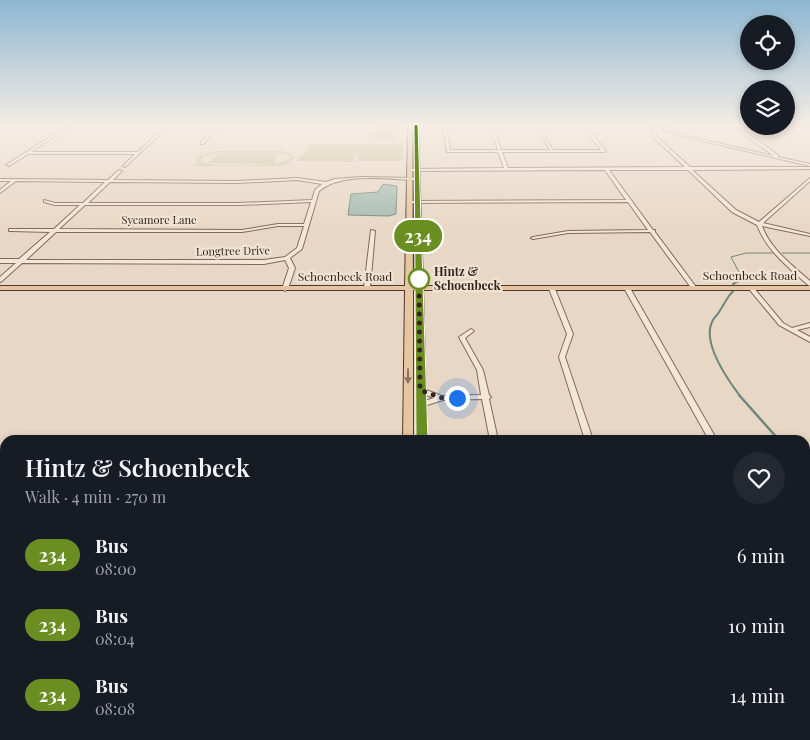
<!DOCTYPE html>
<html lang="en">
<head>
<meta charset="utf-8">
<style>
	:root { --surface:#171b24; --page:#242831; --text:#f1f3f6; --muted:#9ea1a6 }
	body { margin:0; font-family:"Playfair Display",serif; background:var(--page); color:var(--text); height:100vh; display:flex; flex-direction:column; font-size:19px; white-space:nowrap }
	* { box-sizing:border-box; margin:0 }
	p { font-size:16px; color:var(--muted) }
	.icon { flex:none; width:28px; height:28px; fill:none; stroke:currentColor; stroke-width:2; stroke-linecap:round; stroke-linejoin:round }
	.map { position:relative; flex:1; overflow:hidden }
	.drawer { position:absolute; left:0px; top:435px; width:810px; height:305px; display:flex; flex-direction:column; background:var(--surface); border-radius:15px 15px 0 0; box-shadow:0 2px 8px #0003 }
	.drawer>* { flex:none }
	.badge { padding:0 10px; border-radius:16px; font-size:18px; line-height:32px }
	.tools { position:absolute; left:740px; top:15px; display:grid; gap:10px }
	.tools a { display:grid; place-items:center; width:55px; height:55px; border-radius:50%; background:var(--surface); box-shadow:0 2px 8px #0003; font-size:25px }
	.you { position:absolute; width:25px; height:25px; margin:-12px; border:4px solid #fff; border-radius:50%; background:#1a73e8; box-shadow:0 0 0 8px #1a73e833 }
	.map>.badge { position:absolute; translate:-50% -50%; box-shadow:0 0 0 2px #fff }
	.round { display:grid; place-items:center; flex:none; width:52px; height:52px; border-radius:26px; background:var(--page) }
	.summary { display:flex; align-items:center; justify-content:space-between; height:85px; padding:0 25px }
	h1 { font-size:24px; font-weight:600; line-height:38px }
	ul { padding:0; list-style:none }
	li { display:flex; align-items:center; gap:15px; height:70px; padding:0 25px }
	li div { flex:1 }
	li b { display:block; font-size:19px }
	li em { font-style:normal }
	li .badge { min-width:55px; font-weight:700; text-align:center }
	.map>svg:first-child { display:block }
</style>
</head>
<body>
<div class="map">
<svg width="810" height="740" viewBox="0 0 810 740">
	<rect width="100%" height="100%" fill="#e8d7c4"/>
	<g fill="#c4c29a" fill-rule="evenodd">
		<path d="M 372,126 L 398,126 L 396,141 L 369,140 Z"/>
		<path d="M 309,144 L 402,144 L 403,145 L 403,160 L 398,161 L 357,161 L 359,153 L 356,153 L 353,162 L 296,161 L 300,156 L 305,154 Z"/>
		<path d="M 219,151 L 280,151 L 290,153 L 295,158 L 283,166 L 189,166 L 198,164 L 195,160 L 203,154 ZM 220,153 L 279,153 L 288,155 L 291,158 C 282,167 210,168 200,161 L 204,156 Z"/>
		<path d="M 217,154 L 278,154 L 273,164 L 209,163 Z"/>
	</g>
	<path fill="#a5bbb1" stroke="#6e887d" d="M 383,184 L 397,186 L 396,214 L 389,216 L 348,215 L 351,194 L 378,192 Z"/>
	<g fill="none" stroke-linecap="round" stroke-linejoin="round">
		<g stroke="#6e887d" stroke-width="1">
			<path d="M 782,253 L 810,253"/>
			<path d="M 740,282 L 742,278 L 731,257 L 746,253 L 773,253"/>
		</g>
		<g stroke="#6e887d" stroke-width="2">
			<path d="M 733,284 L 741,280"/>
			<path d="M 734,290 C 726,298 725,303 719,312 C 717,316 713,318 712,322 C 702,343 728,380 740,396"/>
		</g>
		<g stroke="#6e887d" stroke-width="2.5">
			<path d="M 739,395 L 779,440"/>
			<path d="M 805,466 L 810,470"/>
		</g>
		<defs>
			<g id="minor">
				<path d="M 67,126 L 71,126 L 31,152 L 138,152 L 165,126 L 169,126 L 125,167 L 123,166 L 135,154 L 28,154 L 9,166 L 6,165 Z"/>
				<path d="M 216,126 L 220,126 L 203,144 L 201,144 L 201,142 Z"/>
				<path d="M 443,126 L 446,126 L 450,150 L 498,150 L 490,126 L 493,126 L 501,150 L 550,150 L 536,126 L 538,126 L 553,150 L 601,150 L 582,126 L 586,126 L 606,151 L 604,152 L 502,152 L 508,168 L 685,167 L 653,137 L 652,129 L 646,126 L 649,126 L 654,128 L 668,126 L 658,129 L 774,156 L 732,126 L 750,126 L 739,127 L 778,155 L 778,157 L 810,164 L 810,166 L 656,130 L 656,136 L 690,167 L 810,167 L 810,169 L 692,170 L 736,210 L 759,222 L 810,178 L 810,181 L 763,223 L 810,234 L 810,236 L 762,226 C 771,250 792,265 810,281 L 810,286 L 808,285 C 788,267 767,251 757,225 L 732,212 L 688,170 L 609,170 L 653,230 L 655,230 L 655,232 L 696,287 L 697,288 L 694,290 L 692,289 L 650,232 L 568,233 L 533,239 L 531,238 L 533,237 L 568,231 L 648,230 L 628,202 L 407,203 L 407,201 L 409,201 L 626,200 L 605,170 L 408,171 L 408,169 L 409,169 L 504,168 L 498,152 L 447,152 Z"/>
				<path d="M 785,126 L 810,126 L 810,127 L 786,127 Z"/>
				<path d="M 119,170 L 122,171 L 113,180 L 237,181 L 297,178 L 326,182 L 335,179 L 362,177 L 414,178 L 416,179 L 414,180 C 386,179 342,172 319,191 L 302,249 L 290,258 L 295,268 L 288,289 L 285,291 L 282,289 L 289,268 L 285,260 L 264,264 L 22,263 L 2,281 L 0,282 L 0,277 L 16,263 L 0,263 L 0,259 L 19,259 L 50,232 L 11,231 L 9,231 L 9,229 L 54,229 L 80,205 L 55,205 L 44,202 L 44,200 L 55,203 L 83,203 L 105,182 L 16,181 L 0,193 L 0,190 L 11,181 L 0,181 L 0,179 L 108,180 ZM 297,180 L 322,184 L 315,190 L 312,200 L 239,203 L 88,203 L 110,182 L 237,183 ZM 311,202 L 304,224 L 278,224 L 242,230 L 59,229 L 85,205 L 239,205 ZM 278,226 L 304,226 L 297,248 L 285,257 L 264,260 L 26,260 L 56,232 L 242,232 Z"/>
				<path d="M 371,230 L 375,231 L 370,288 L 367,290 L 364,288 Z"/>
				<path d="M 627,286 L 630,288 L 717,440 L 709,440 L 624,288 Z"/>
				<path d="M 751,286 L 753,287 L 783,323 L 792,328 L 810,323 L 810,327 L 797,330 L 810,337 L 810,342 L 779,325 L 749,289 L 748,288 Z"/>
				<path d="M 552,287 L 555,289 L 573,334 L 565,357 L 593,440 L 585,440 L 559,357 L 567,334 L 549,289 Z"/>
				<path d="M 471,329 L 474,331 L 465,338 L 483,370 L 489,395 L 491,397 L 489,399 L 498,440 L 490,440 L 482,399 L 443,400 L 421,407 L 417,405 L 418,403 L 434,398 L 418,392 L 417,390 L 421,388 L 442,396 L 481,395 L 477,370 L 459,337 Z"/>
				<rect x="0" y="446" width="5" height="6"/>
				<rect x="805" y="590" width="5" height="10"/>
				<path d="M 30,735 L 43,735 L 41,740 L 28,740 Z"/>
				<path d="M 166,735 L 178,735 L 177,740 L 165,740 Z"/>
			</g>
			<g id="major">
				<path d="M 408,126 L 412,126 L 413,286 L 415,286 L 414,126 L 418,126 L 423,286 L 810,286 L 810,290 L 423,290 L 427,440 L 417,440 L 416,290 L 413,290 L 413,440 L 403,440 L 405,290 L 0,290 L 0,286 L 405,286 Z"/>
				<rect x="398" y="735" width="16" height="5"/>
				<rect x="418" y="735" width="16" height="5"/>
			</g>
		</defs>
		<use href="#minor" stroke="#806a5d" stroke-width="2"/>
		<use href="#major" stroke="#4e3a31" stroke-width="2"/>
		<use href="#minor" fill="#f4e6d6" fill-rule="evenodd"/>
		<use href="#major" fill="#e6c5a1" fill-rule="evenodd"/>
	</g>
	<defs><path id="oneway-solid" d="M-6-.8H1V-3.2L6.5 0L1 3.2V.8H-6Z" transform="scale(1.25)"/></defs>
	<use fill="#8c7560" href="#oneway-solid" transform="translate(408 376) rotate(90)"/>
	<linearGradient id="sky" x2="0" y2="1"><stop stop-color="#8db7d2"/><stop offset="0.55" stop-color="#f5ede4"/><stop offset="1" stop-color="#f5ede4" stop-opacity="0"/></linearGradient>
	<rect width="810" height="229" fill="url(#sky)"/>
	<path fill="#6b8e23" stroke="#fff" d="M 416,124 L 418,126 L 428,440 L 422,444 L 416,440 L 414,126 Z"/>
	<g fill="none" stroke-linecap="round" stroke-linejoin="round">
		<path stroke="#32251f" stroke-width="5" stroke-dasharray="0 9" d="M 419,279 L 419,274 L 420,390 L 442,398 L 457,398"/>
	</g>
	<circle fill="#fff" stroke="#6b8e23" stroke-width="2.5" cx="419" cy="279" r="10"/>
	<g text-anchor="middle" stroke-width="4.5" stroke-linejoin="round" paint-order="stroke">
		<g font-size="11" fill="#32251f" stroke="#f0e3d3">
			<text x="159" y="224">Sycamore Lane</text>
			<text transform="translate(233 251) rotate(-1)" y="4">Longtree Drive</text>
		</g>
		<g font-size="12" font-weight="bold" fill="#32251f" stroke="#f0e3d3" text-anchor="start">
			<text x="434" y="276">Hintz &amp;<tspan x="434" dy="14">Schoenbeck</tspan></text>
		</g>
		<g font-size="12" fill="#32251f" stroke="#f0e3d3">
			<text x="750" y="280">Schoenbeck Road</text>
			<text x="345" y="281">Schoenbeck Road</text>
		</g>
	</g>
</svg>
<div class="tools">
<a><svg class="icon" aria-label="locate" viewBox="0 0 24 24"><circle cx="12" cy="12" r="6"/><path d="M12 2v4M12 18v4M2 12h4M18 12h4"/></svg></a>
<a><svg class="icon" aria-label="layers" viewBox="0 0 24 24"><path d="M12 4l9 5-9 5-9-5zM3 14l9 5 9-5"/></svg></a>
</div>
<div class="you" style="left:457px;top:398px"></div>
<b class="badge" style="left:418px;top:236px;background:#6b8e23;color:#fff">234</b>
<section class="drawer">
<div class="summary"><div><h1>Hintz &amp; Schoenbeck</h1><p>Walk · 4 min · 270 m</p></div><a class="round"><svg class="icon" aria-label="heart" viewBox="0 0 24 24"><path d="M12 20l-8-8c-3-5 5-10 8-4 3-6 11-1 8 4z"/></svg></a></div>
<ul>
<li><span class="badge" style="background:#6b8e23;color:#fff">234</span><div><b>Bus</b><p>08:00</p></div><em>6 min</em></li>
<li><span class="badge" style="background:#6b8e23;color:#fff">234</span><div><b>Bus</b><p>08:04</p></div><em>10 min</em></li>
<li><span class="badge" style="background:#6b8e23;color:#fff">234</span><div><b>Bus</b><p>08:08</p></div><em>14 min</em></li>
</ul>
</section>
</div>
</body>
</html>
